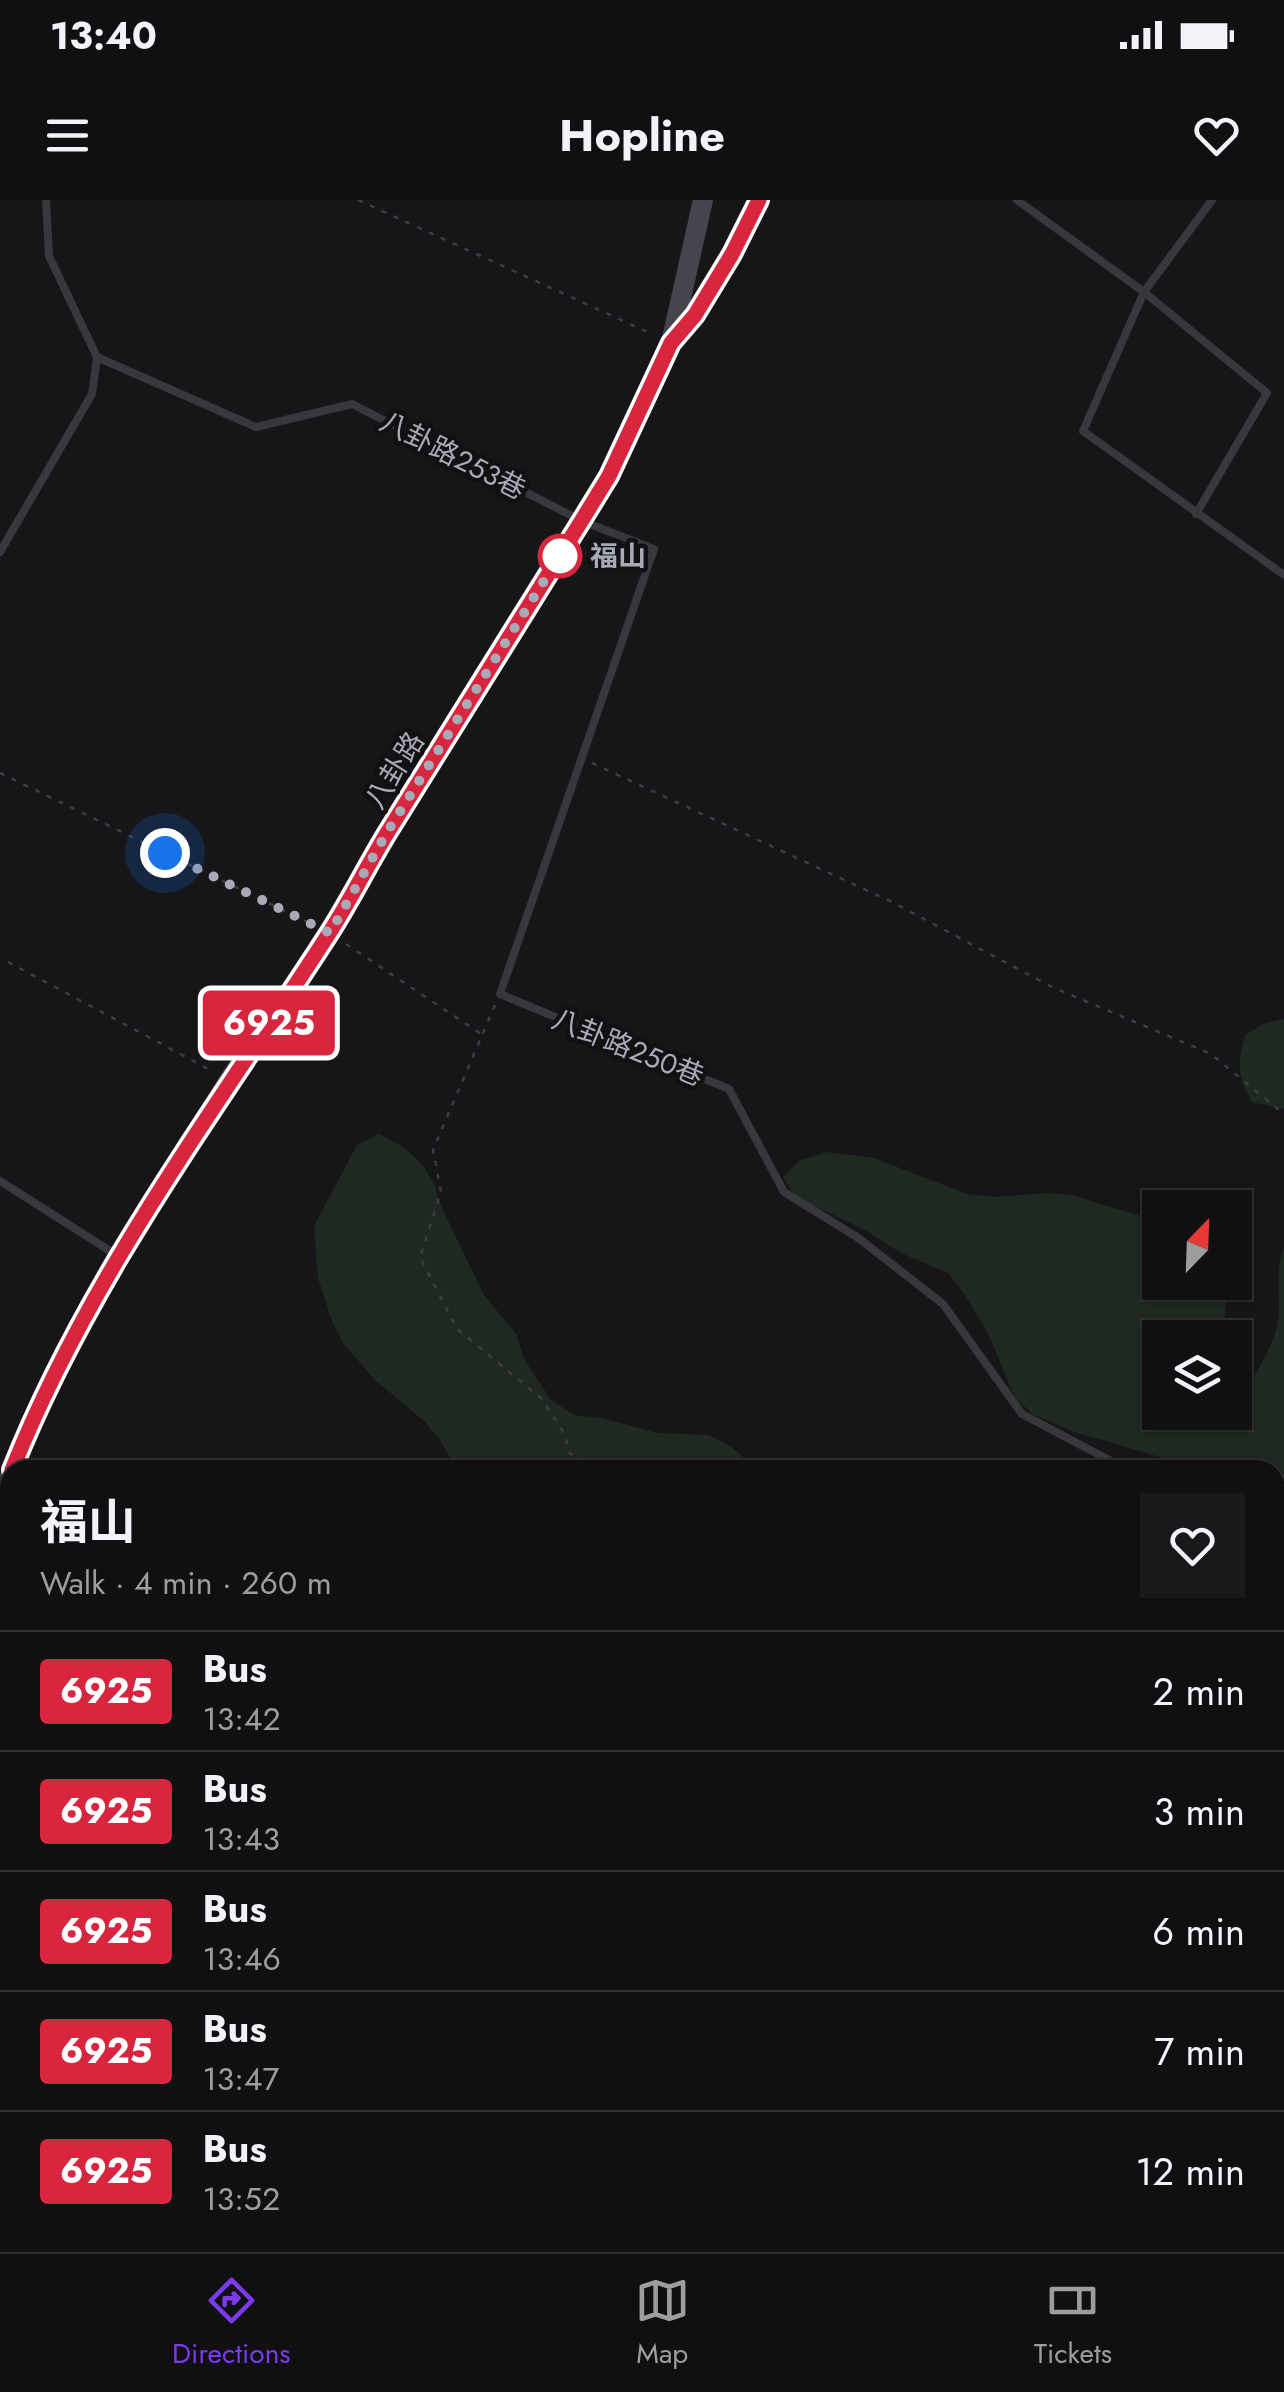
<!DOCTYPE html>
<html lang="en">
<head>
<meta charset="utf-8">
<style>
	:root { --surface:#101012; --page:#19191b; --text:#f1f3f6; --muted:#9c9d9f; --line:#303032; --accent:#7c3aed }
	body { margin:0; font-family:Jost,"Noto Sans TC",sans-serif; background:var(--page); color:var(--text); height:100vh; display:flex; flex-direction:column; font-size:38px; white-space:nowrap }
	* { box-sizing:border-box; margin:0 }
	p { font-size:32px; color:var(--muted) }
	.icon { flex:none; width:55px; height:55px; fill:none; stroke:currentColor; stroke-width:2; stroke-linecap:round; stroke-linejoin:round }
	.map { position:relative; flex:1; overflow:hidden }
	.side { position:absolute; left:0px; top:1260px; width:1285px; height:792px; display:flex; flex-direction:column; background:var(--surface); border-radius:30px 30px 0 0; box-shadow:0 2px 8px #0004,0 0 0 2px var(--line) }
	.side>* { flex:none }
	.badge { padding:0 20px; border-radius:8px; font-size:35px; line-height:65px }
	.needle { width:65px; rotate:23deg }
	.tools { position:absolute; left:1142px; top:990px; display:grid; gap:20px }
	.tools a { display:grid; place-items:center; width:110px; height:110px; border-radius:0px; background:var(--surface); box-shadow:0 2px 8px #0004,0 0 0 2px var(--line); font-size:50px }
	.you { position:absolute; width:50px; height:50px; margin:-25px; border:8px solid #fff; border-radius:50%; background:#1a73e8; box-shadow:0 0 0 15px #1a73e833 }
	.map>.badge { position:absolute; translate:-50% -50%; box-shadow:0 0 0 5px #fff }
	.round { display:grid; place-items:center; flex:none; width:105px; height:105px; border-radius:0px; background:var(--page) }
	.overview { display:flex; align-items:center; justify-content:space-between; height:170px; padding:0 40px }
	h1 { font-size:48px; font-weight:700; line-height:75px }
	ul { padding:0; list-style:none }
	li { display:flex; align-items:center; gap:30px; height:120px; padding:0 40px; border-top:2px solid var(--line) }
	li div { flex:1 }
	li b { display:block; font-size:38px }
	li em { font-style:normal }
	li .badge { min-width:110px; font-weight:700; text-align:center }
	.status { display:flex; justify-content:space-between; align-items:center; height:70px; padding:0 50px; background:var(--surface); direction:ltr }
	.status svg { height:28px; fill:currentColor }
	header { display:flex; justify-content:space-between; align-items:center; height:130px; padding:0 40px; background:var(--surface); font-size:45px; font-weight:700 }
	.tab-bar { display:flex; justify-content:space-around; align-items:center; height:140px; border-top:2px solid var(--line); background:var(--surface); font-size:28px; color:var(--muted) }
	.tab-bar a { display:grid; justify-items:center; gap:5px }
	.tab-bar .selected { color:var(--accent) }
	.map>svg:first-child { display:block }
</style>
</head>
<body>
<div class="status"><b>13:40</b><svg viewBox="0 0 49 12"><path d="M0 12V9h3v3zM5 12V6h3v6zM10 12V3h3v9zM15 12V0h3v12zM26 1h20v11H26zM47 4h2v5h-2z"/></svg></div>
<header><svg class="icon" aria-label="menu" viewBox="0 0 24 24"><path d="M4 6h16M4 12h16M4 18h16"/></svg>Hopline<svg class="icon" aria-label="heart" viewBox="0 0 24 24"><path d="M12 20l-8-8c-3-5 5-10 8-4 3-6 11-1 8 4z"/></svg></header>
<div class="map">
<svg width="1284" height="2052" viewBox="0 0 1284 2052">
	<rect width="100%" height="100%" fill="#161618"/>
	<g fill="#202822">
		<path d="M 1284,819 L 1284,909 L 1252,902 C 1237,878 1237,862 1245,835 L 1265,823 Z"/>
		<path d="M 379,934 L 403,947 L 422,964 L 434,984 L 442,1008 L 484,1095 L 517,1135 L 524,1159 L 551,1200 L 574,1215 L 602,1218 L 657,1233 L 709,1235 L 733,1248 L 757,1270 L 457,1270 L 440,1240 L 425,1222 L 375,1180 L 343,1143 L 332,1121 L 318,1078 L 314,1026 L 357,945 Z"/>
		<path d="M 826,952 L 874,958 L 967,994 L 995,997 L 1046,993 L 1072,995 L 1144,1017 L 1160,1018 L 1160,1082 L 1225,1083 C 1226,1101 1227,1120 1219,1137 L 1160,1138 L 1160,1212 L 1235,1212 L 1235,1178 L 1247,1191 C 1256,1169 1272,1150 1277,1126 C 1283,1099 1273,1074 1284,1048 L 1284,1339 L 1275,1333 L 1275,1270 L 1184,1270 L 1163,1258 L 1074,1232 L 1034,1215 L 1015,1198 L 989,1135 L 963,1092 L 948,1073 L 903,1054 L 861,1028 L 795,997 L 783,977 L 799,961 Z"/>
		<path d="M 1275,1645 L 1284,1648 L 1284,2052 L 1242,2052 L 1241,2046 L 1234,2043 L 1275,2042 Z"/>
		<path d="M 559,2042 L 567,2052 L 327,2052 L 323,2043 Z"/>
		<path d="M 900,2043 L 1013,2043 L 1012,2052 L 910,2050 Z"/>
	</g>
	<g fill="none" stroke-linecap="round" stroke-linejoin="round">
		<path stroke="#2c323c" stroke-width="5" d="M 1275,1929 L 1284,1933"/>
		<g stroke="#3d3e44" stroke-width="2.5" stroke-dasharray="5 8" stroke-linecap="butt">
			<path d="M 358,0 L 652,134"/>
			<path d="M 592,563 L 892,702 L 1052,787 L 1211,854 L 1284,914"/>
			<path d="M 0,573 L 314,725"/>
			<path d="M 346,744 L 481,834"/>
			<path d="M 8,762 L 214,872"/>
			<path d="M 495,805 L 433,950 L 441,992 L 420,1057 L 457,1129 L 542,1199 L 565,1235 L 569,1253 L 603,1270"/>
			<path d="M 1275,1845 L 1284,1849"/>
		</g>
		<g stroke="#37373d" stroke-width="8">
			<path d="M 46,0 L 49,56 L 97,157"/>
			<path d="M 1017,0 L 1144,92 L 1267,193 L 1196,314"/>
			<path d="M 1212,0 L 1144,92 L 1083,231 L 1284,375"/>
			<path d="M 97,157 L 256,227 L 352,204 L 582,321 L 654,349 L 500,794 L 729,889 L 784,992 L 857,1037 L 943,1104 L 1022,1214 L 1111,1261 L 1141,1270"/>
			<path d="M 0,352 L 92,194 L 97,157"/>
			<path d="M 0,981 L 118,1056"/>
			<path d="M 1275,1333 L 1284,1338"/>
			<path d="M 145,2052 L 148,2042"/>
		</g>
		<g stroke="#37373d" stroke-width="15">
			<path d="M 674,140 C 709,98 735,50 759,0"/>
			<path d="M 0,1755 L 10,1763"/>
			<path d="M 0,1873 L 10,1857"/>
		</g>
		<g stroke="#45464d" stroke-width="20">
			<path d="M 12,1270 L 43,1197 L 119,1057 L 229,880 L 329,733 L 386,634 L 609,276 L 671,143 L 703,0"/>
			<path d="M 0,1301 L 10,1276"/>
			<path d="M 0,1472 L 10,1491"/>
			<path d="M 1034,2042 L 1053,2052"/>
		</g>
	</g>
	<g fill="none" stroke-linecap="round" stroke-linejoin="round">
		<defs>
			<path id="line" d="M 12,1270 C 89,1076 216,909 328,735 C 350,701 368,664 389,630 C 453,526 518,423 582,320 L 609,276 L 671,143 L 695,115 L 732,54 L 759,0"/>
		</defs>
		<use href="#line" stroke="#fff" stroke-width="22"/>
		<use href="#line" stroke="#d7263d" stroke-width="15"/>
		<path stroke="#a8aab8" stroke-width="10" stroke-dasharray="0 18" d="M 165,653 L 330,733 L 386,634 L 562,352 L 560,356"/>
	</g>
	<circle fill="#fff" stroke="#d7263d" stroke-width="5" cx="560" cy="356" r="20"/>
	<g text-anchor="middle" stroke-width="9" stroke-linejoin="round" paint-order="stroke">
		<g font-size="28" fill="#a8aab8" stroke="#111113">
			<text transform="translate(453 255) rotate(27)" y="10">八卦路253巷</text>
			<text transform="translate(394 570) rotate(-58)" y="10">八卦路</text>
			<text transform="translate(628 847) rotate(22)" y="10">八卦路250巷</text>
		</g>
		<g font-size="28" font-weight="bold" fill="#a8aab8" stroke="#111113" text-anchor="start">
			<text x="590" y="366">福山</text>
		</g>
	</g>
</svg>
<div class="tools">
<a><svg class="needle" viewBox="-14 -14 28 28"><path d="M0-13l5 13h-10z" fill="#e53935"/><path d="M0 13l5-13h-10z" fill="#9c9d9f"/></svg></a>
<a><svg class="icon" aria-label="layers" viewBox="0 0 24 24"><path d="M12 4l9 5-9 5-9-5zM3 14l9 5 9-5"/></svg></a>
</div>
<div class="you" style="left:165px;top:653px"></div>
<b class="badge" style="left:269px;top:823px;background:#d7263d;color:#fff">6925</b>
<section class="side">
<div class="overview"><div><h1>福山</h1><p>Walk · 4 min · 260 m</p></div><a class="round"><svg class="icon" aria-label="heart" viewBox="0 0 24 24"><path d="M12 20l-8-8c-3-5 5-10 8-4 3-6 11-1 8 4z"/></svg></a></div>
<ul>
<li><span class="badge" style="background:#d7263d;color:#fff">6925</span><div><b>Bus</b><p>13:42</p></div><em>2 min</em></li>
<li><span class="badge" style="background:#d7263d;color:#fff">6925</span><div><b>Bus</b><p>13:43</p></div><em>3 min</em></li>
<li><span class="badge" style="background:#d7263d;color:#fff">6925</span><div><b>Bus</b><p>13:46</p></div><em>6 min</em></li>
<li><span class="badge" style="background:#d7263d;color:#fff">6925</span><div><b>Bus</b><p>13:47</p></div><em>7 min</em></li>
<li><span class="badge" style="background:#d7263d;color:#fff">6925</span><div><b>Bus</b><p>13:52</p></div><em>12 min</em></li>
</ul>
</section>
</div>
<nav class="tab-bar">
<a class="selected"><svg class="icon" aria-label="directions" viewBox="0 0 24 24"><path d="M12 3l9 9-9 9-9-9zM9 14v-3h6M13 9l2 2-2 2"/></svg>Directions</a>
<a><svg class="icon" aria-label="map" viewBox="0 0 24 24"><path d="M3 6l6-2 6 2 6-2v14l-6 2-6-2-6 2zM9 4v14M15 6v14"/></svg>Map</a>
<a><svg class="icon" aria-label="tickets" viewBox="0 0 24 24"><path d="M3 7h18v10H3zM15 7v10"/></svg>Tickets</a>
</nav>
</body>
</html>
